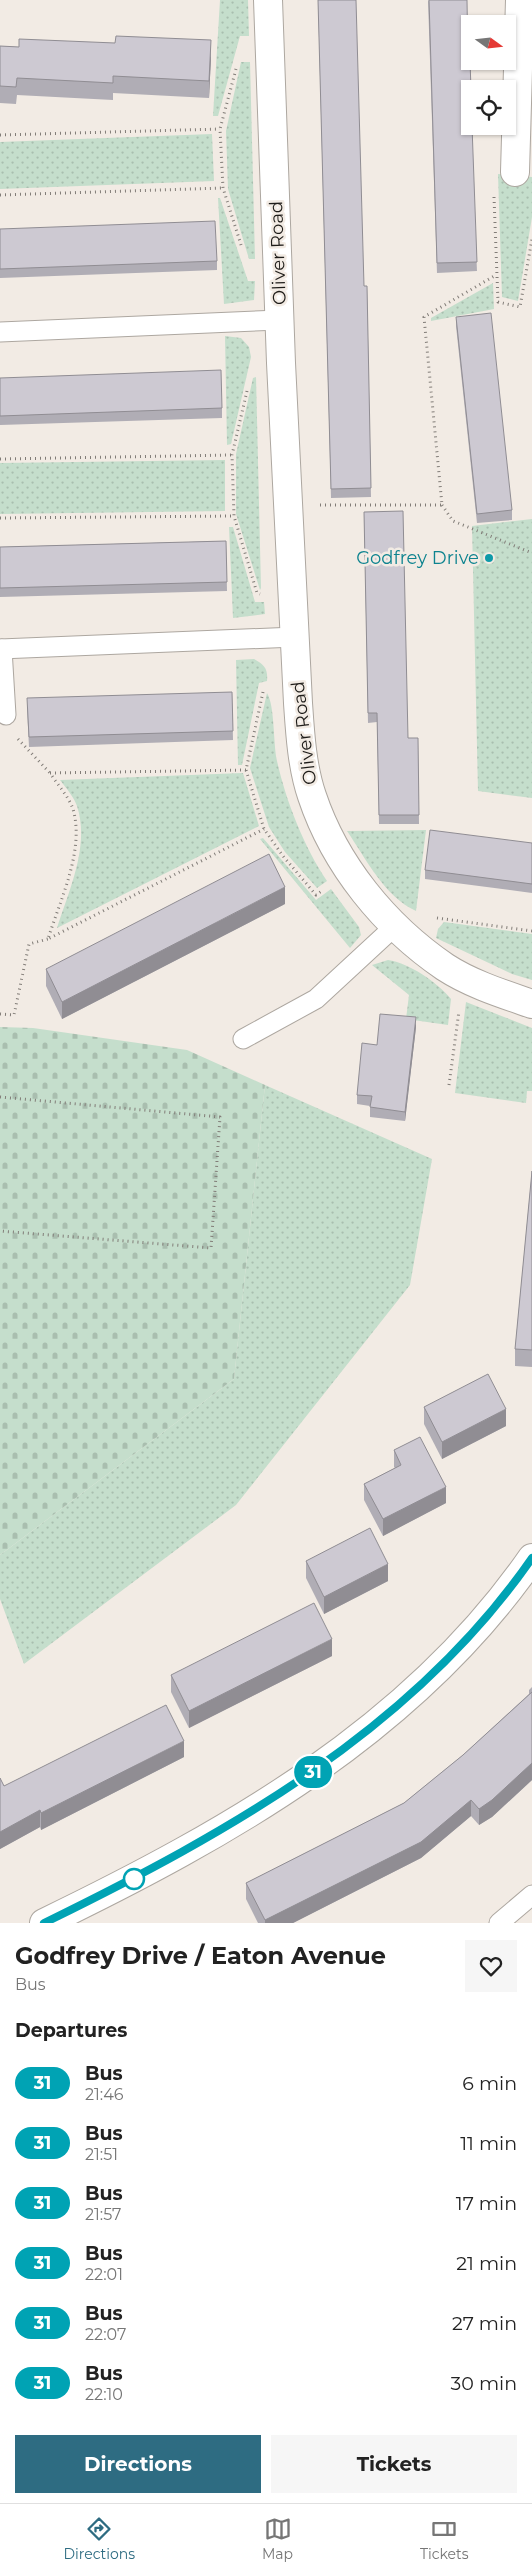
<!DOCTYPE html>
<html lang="en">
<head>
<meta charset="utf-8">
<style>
	:root { --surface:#fff; --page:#f6f6f6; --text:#222; --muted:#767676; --line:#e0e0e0; --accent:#2e6c82 }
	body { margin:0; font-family:Montserrat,sans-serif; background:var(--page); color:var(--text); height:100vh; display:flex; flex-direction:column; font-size:19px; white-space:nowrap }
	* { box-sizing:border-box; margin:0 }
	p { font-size:16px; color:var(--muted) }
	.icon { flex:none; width:28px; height:28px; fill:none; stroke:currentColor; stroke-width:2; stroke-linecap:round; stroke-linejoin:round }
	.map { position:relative; height:1923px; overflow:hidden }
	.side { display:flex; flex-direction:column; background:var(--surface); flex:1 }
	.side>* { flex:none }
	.badge { padding:0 10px; border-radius:16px; font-size:18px; line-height:32px }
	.needle { width:32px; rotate:105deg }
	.fabs { position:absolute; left:461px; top:15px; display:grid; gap:10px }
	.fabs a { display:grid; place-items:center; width:55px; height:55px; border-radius:0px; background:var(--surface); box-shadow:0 1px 4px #0004; font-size:25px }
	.map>.badge { position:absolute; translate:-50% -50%; box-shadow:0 0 0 2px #fff }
	h2 { padding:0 15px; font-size:19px; line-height:45px }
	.round { display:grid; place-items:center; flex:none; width:52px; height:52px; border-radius:0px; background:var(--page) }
	.summary { display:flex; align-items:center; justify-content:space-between; height:85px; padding:0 15px }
	h1 { font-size:24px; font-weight:700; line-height:38px }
	.primary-button { display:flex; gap:10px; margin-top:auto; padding:10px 15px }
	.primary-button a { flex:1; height:58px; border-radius:0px; background:var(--accent); color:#fff; font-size:20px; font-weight:700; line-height:58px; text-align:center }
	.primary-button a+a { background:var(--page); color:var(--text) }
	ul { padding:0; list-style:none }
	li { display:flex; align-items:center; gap:15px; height:60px; padding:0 15px }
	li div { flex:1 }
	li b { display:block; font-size:19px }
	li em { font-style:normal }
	li .badge { min-width:55px; font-weight:700; text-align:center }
	.menu { display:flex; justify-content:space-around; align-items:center; height:70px; border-top:1px solid var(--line); background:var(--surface); font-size:14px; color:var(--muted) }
	.menu a { display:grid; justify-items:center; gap:2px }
	.menu .selected { color:var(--accent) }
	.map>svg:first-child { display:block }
</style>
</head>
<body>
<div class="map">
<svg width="532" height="1923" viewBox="0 0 532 1923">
	<defs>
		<pattern id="grass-dots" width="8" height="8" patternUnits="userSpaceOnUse" patternTransform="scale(1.25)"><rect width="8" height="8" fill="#c5decc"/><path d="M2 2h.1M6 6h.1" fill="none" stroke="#a9beaf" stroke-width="1.8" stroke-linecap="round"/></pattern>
		<pattern id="cemetery-stones" width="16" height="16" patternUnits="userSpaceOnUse" patternTransform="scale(1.25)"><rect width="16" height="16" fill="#c5decc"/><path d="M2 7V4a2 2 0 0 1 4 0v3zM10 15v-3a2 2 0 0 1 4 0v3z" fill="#a9beaf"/></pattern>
	</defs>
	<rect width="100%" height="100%" fill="#f2ebe4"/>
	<g fill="url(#grass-dots)">
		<path d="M 220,0 L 248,0 L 249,36 L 240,36 L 218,116 L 213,116 Z"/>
		<path d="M 241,62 L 250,62 L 255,259 L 249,259 L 228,189 L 226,131 Z"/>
		<path d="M 212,134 L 214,181 L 0,189 L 0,142 Z"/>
		<path d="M 498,174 L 532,177 L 532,217 L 518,301 L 502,297 Z"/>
		<path d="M 218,198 L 220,198 L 248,281 L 255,281 L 254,300 L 224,304 Z"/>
		<path d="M 493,283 L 494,309 L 431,321 L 431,318 Z"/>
		<path d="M 225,336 L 241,338 L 249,347 L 251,357 L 231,444 L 227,445 Z"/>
		<path d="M 256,377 L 261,588 L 260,590 L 236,514 L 236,454 L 253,378 Z"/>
		<path d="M 225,460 L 225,511 L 0,514 L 0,463 Z"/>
		<path d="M 532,519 L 532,798 L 478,791 L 472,526 Z"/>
		<path d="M 229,527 L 233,527 L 255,602 L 264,602 L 265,614 L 233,618 Z"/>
		<path d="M 254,659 C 265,665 268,669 267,681 L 259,683 L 242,765 L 238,765 L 236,660 Z"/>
		<path d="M 267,693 C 275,706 273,743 277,761 C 286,801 304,847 327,881 L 317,888 L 285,852 L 269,827 L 250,768 Z"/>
		<path d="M 243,773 L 259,826 L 57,928 C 69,890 90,846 77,806 C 74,797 66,788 60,780 Z"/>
		<path d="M 426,830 L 416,911 C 385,897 366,859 347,831 Z"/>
		<path d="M 263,838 L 316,900 L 331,889 L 359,927 L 361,935 L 350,948 L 260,839 Z"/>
		<path d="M 444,922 L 532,934 L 532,980 L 512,974 L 436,938 L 438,929 Z"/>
		<path d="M 388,960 C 409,963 437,982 451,999 L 448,1025 L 406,1019 L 409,995 L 372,965 Z"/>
		<path d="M 466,1002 L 532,1028 L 532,1091 L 527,1091 L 526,1103 L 455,1093 Z"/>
		<path d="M 265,1085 L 432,1159 L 410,1285 L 236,1505 L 24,1664 L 0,1599 L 0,1555 L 234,1379 Z"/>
	</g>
	<path fill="url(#cemetery-stones)" d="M 0,1027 L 33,1028 L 187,1050 L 265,1085 L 234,1379 L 0,1555 Z"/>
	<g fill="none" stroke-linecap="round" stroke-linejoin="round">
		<defs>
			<g id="service">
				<path d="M 0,332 L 280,320"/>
				<path d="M 0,649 L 295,637"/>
				<path d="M 2,649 L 6,715"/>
				<path d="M 243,1039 L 316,999 L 395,926"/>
				<path d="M 499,1923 L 532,1895"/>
			</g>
			<g id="minor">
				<path d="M 268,0 L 281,363 L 298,703 C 300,733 302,767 312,796 C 335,865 385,926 445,967 C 471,984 503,994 532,1004"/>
				<path d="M 515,172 L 520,0"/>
			</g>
			<path id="tertiary" d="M 44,1923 C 228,1834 413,1730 532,1558"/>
		</defs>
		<use href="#service" stroke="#ada7a0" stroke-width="21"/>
		<use href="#minor" stroke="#ada7a0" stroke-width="30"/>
		<use href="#tertiary" stroke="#ada7a0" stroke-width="30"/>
		<g stroke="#817c77" stroke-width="3" stroke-dasharray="1 4" stroke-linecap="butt">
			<path d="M 236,69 L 220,129 L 223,188 L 242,248"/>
			<path d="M 0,135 L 220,129"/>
			<path d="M 0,195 L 223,188"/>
			<path d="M 494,197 L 498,302 L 520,307 L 532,239"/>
			<path d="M 247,391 L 232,455 L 234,516 L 257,593 L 260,594"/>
			<path d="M 0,459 L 232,455"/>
			<path d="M 320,505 L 442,505 L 424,317 L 496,275"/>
			<path d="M 442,505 L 453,521 L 532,553"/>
			<path d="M 0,518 L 234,516"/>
			<path d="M 263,692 L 246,770 L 264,829 L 283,856 L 316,895 L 323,890"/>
			<path d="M 18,739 L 50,773"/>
			<path d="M 246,770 L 50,773 C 57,784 69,797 73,809 C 85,850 60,900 48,939 L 264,829"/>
			<path d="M 437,918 L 532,931"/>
			<path d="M 0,1014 L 14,1015 L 29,944 L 48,939"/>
			<path d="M 449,1085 L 459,1011"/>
			<path d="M 0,1097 L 220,1117 L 211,1248 L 0,1231"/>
		</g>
		<use href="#service" stroke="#fff" stroke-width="19"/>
		<use href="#minor" stroke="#fff" stroke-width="28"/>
		<use href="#tertiary" stroke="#fff" stroke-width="28"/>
	</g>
	<g fill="#b0adb5">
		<path d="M 318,0 L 364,286 L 367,286 L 371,497 L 331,498 Z"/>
		<path d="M 428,0 L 468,61 L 477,271 L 437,273 Z"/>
		<path d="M 0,46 L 211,57 L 209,98 L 113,93 L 113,100 L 17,95 L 16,104 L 0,103 Z"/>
		<path d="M 0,229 L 217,261 L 217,270 L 0,278 Z"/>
		<path d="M 456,317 L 512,510 L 512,520 L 477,523 L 456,326 Z"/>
		<path d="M 0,378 L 222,408 L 222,418 L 0,425 Z"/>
		<path d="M 364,512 L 408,738 L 418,738 L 419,824 L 379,824 L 377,722 L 368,723 Z"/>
		<path d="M 226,541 L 227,591 L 0,597 L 0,547 Z"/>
		<path d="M 232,692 L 233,740 L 29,747 L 27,708 Z"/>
		<path d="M 532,843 L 532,893 L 425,879 L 425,870 Z"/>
		<path d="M 285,904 L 62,1019 L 46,986 L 46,969 Z"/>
		<path d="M 416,1027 L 405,1121 L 370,1117 L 370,1106 L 357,1104 L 357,1095 L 377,1045 Z"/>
		<path d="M 532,1171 L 532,1367 L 515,1366 L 515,1349 Z"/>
		<path d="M 424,1407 L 506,1426 L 442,1459 L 424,1424 Z"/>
		<path d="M 394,1450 L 446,1503 L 383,1536 L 364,1500 L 364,1484 L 395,1468 L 394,1467 Z"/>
		<path d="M 306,1561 L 388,1581 L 324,1614 L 306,1578 Z"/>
		<path d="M 332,1656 L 189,1728 L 171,1692 L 171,1675 Z"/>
		<path d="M 532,1687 L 532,1780 L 492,1817 L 479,1825 L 471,1816 L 421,1858 L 293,1923 L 258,1923 L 246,1899 L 246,1883 L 404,1803 L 463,1755 L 529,1694 L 529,1690 Z"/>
		<path d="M 184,1757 L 41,1830 L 40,1827 L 0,1849 L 0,1778 L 4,1786 Z"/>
	</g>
	<g fill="#908d93">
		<path d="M 211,40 L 211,57 L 209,98 L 209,81 Z"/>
		<path d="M 285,887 L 285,904 L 62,1019 L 62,1002 Z"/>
		<path d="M 416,1017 L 416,1027 L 405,1121 L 405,1112 Z"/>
		<path d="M 506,1409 L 506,1426 L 442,1459 L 442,1442 Z"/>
		<path d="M 446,1487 L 446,1503 L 383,1536 L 383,1519 Z"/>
		<path d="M 388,1564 L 388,1581 L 324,1614 L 324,1597 Z"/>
		<path d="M 332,1639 L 332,1656 L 189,1728 L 189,1711 Z"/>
		<path d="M 184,1741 L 184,1757 L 41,1830 L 41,1813 Z"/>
		<path d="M 532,1763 L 532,1780 L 492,1817 L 479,1825 L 479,1809 Z"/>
		<path d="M 471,1800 L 471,1816 L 421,1858 L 293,1923 L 265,1923 L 265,1920 Z"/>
		<path d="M 40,1810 L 40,1827 L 0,1849 L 0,1832 Z"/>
	</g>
	<g fill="#cdc9d2" stroke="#908d93">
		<path d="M 318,0 L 356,0 L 364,286 L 367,286 L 371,488 L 331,489 Z"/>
		<path d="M 429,0 L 467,0 L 468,61 L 470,61 L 471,89 L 470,89 L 470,126 L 472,126 L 477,262 L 437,263 Z"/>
		<path d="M 116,36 L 211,40 L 209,81 L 113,76 L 113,83 L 17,78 L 16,87 L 0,86 L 0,46 L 19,47 L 19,39 L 115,43 Z"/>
		<path d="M 215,221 L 217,261 L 0,269 L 0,229 Z"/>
		<path d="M 491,313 L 512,510 L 477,514 L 456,317 Z"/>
		<path d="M 221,370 L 222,408 L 0,416 L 0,378 Z"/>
		<path d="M 403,511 L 408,738 L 418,738 L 419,815 L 379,815 L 377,713 L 368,713 L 364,512 Z"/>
		<path d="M 226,541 L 227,582 L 0,588 L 0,547 Z"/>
		<path d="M 232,692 L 233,731 L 29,737 L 27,698 Z"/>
		<path d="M 430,830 L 532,843 L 532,884 L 425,870 Z"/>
		<path d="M 269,854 L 285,887 L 62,1002 L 46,969 Z"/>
		<path d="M 380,1014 L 416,1017 L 405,1112 L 370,1107 L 372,1096 L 357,1095 L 362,1043 L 377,1045 Z"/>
		<path d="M 532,1171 L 532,1350 L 515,1349 Z"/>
		<path d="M 488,1374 L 506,1409 L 442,1442 L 424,1407 Z"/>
		<path d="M 420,1437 L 446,1487 L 383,1519 L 364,1484 L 401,1465 L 394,1450 Z"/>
		<path d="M 370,1528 L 388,1564 L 324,1597 L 306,1561 Z"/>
		<path d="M 314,1603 L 332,1639 L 189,1711 L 171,1675 Z"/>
		<path d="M 532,1692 L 532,1763 L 492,1800 L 479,1809 L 471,1800 L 421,1842 L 265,1920 L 246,1883 L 404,1803 L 463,1755 Z"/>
		<path d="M 166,1705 L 184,1741 L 41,1813 L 40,1810 L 0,1832 L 0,1778 L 4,1786 Z"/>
	</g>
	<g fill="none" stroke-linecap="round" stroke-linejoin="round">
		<defs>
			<path id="line" d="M 44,1923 C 228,1833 413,1730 532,1558"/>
		</defs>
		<use href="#line" stroke="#fff" stroke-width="11"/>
		<use href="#line" stroke="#00a3b4" stroke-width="8"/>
	</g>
	<circle fill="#0f9aa8" stroke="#f2ebe4" stroke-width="2" cx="489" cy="558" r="5"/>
	<circle fill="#fff" stroke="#00a3b4" stroke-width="2.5" cx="134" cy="1879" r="10"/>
	<g text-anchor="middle" stroke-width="5" stroke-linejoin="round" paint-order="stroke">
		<g font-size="18" fill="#1e1c19" stroke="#f2ebe4">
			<text transform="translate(278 253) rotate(-92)" y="6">Oliver Road</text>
			<text transform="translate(304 733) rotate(-97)" y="6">Oliver Road</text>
		</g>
		<g font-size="18" fill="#0d838f" stroke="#f2ebe4" text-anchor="end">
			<text x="479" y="564">Godfrey Drive</text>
		</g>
	</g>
</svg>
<div class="fabs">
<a><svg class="needle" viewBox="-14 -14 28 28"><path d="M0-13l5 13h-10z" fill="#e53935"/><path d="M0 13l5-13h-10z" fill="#767676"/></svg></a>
<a><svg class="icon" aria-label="locate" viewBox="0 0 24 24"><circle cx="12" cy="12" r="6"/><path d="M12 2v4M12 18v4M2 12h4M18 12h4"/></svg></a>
</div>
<b class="badge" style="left:313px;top:1772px;background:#00a3b4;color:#fff">31</b>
</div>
<section class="side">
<div class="summary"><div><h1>Godfrey Drive / Eaton Avenue</h1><p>Bus</p></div><a class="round"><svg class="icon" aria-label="heart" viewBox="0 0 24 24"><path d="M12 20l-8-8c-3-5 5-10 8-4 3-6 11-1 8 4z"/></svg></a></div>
<h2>Departures</h2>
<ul>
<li><span class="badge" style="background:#00a3b4;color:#fff">31</span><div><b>Bus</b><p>21:46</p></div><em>6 min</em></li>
<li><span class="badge" style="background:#00a3b4;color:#fff">31</span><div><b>Bus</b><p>21:51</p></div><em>11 min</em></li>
<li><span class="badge" style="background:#00a3b4;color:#fff">31</span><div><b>Bus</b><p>21:57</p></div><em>17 min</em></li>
<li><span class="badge" style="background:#00a3b4;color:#fff">31</span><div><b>Bus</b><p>22:01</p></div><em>21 min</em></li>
<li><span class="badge" style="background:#00a3b4;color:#fff">31</span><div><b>Bus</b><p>22:07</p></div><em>27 min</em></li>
<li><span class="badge" style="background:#00a3b4;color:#fff">31</span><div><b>Bus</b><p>22:10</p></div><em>30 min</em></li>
</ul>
<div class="primary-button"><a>Directions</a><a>Tickets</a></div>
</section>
<nav class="menu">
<a class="selected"><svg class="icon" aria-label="directions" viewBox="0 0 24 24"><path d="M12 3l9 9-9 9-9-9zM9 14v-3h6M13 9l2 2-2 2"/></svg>Directions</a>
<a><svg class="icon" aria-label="map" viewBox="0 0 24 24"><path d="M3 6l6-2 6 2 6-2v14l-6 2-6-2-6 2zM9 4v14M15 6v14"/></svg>Map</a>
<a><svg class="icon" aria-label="tickets" viewBox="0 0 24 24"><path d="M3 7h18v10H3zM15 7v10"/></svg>Tickets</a>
</nav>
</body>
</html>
